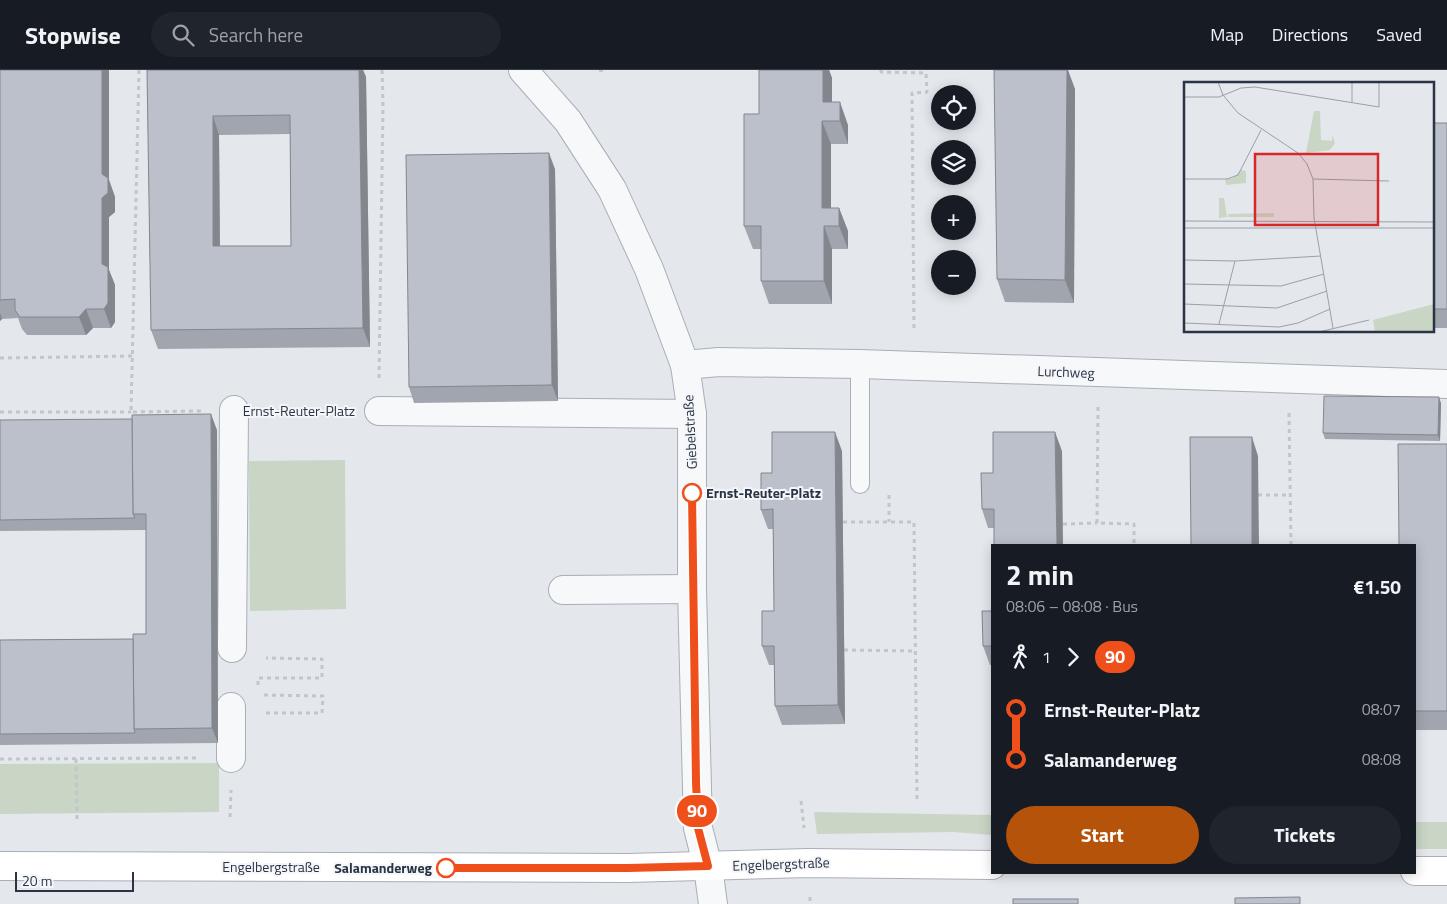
<!DOCTYPE html>
<html lang="en">
<head>
<meta charset="utf-8">
<style>
	:root { --surface:#171b24; --page:#20242c; --text:#f1f3f6; --muted:#9ea1a6; --line:#363941; --accent:#b45309 }
	body { margin:0; font-family:"Titillium Web",sans-serif; background:var(--page); color:var(--text); height:100vh; display:flex; flex-direction:column; font-size:19px; white-space:nowrap }
	* { box-sizing:border-box; margin:0 }
	p { font-size:16px; color:var(--muted) }
	.icon { flex:none; width:28px; height:28px; fill:none; stroke:currentColor; stroke-width:2; stroke-linecap:round; stroke-linejoin:round }
	.map { position:relative; flex:1; overflow:hidden }
	.side { position:absolute; left:991px; top:474px; width:425px; height:330px; display:flex; flex-direction:column; background:var(--surface); border-radius:0px; box-shadow:0 2px 12px #0003 }
	.side>* { flex:none }
	.badge { padding:0 10px; border-radius:16px; font-size:18px; line-height:32px }
	.buttons { position:absolute; left:931px; top:15px; display:grid; gap:10px }
	.buttons a { display:grid; place-items:center; width:45px; height:45px; border-radius:50%; background:var(--surface); box-shadow:0 2px 12px #0003; font-size:25px }
	.scale { position:absolute; left:15px; bottom:12px; width:119px; box-sizing:border-box; padding-left:5px; border:2px solid #2b3445; border-top:0; font-size:14px; line-height:18px; white-space:nowrap; color:#2b3445; -webkit-text-stroke:4px #f4f6f9; paint-order:stroke }
	.map>.badge { position:absolute; translate:-50% -50%; box-shadow:0 0 0 2px #fff }
	.legs { display:flex; align-items:center; gap:8px; height:55px; padding:0 15px; font-size:16px }
	.legs p { margin-inline-start:auto }
	.summary { display:flex; align-items:center; justify-content:space-between; height:85px; padding:0 15px }
	h1 { font-size:28px; font-weight:700; line-height:38px }
	.primary-button { display:flex; gap:10px; margin-top:auto; padding:10px 15px }
	.primary-button a { flex:1; height:58px; border-radius:30px; background:var(--accent); color:#fff; font-size:20px; font-weight:700; line-height:58px; text-align:center }
	.primary-button a+a { background:var(--page); color:var(--text) }
	ul { padding:0 15px; list-style:none }
	li { display:flex; align-items:center; gap:18px; height:50px; font-size:19px }
	li i { display:grid; place-items:center; width:8px; height:100%; margin:0 6px; background:currentColor }
	li i::after { content:''; width:12px; height:12px; margin:-6px; border:4px solid; border-radius:50%; background:var(--surface) }
	li p { margin-inline-start:auto }
	li:first-child i { background:linear-gradient(#0000 50%,currentColor 0) }
	li:last-child i { background:linear-gradient(currentColor 50%,#0000 0) }
	header { display:flex; align-items:center; gap:30px; box-sizing:border-box; height:70px; padding:0 25px; background:var(--surface); border-bottom:1px solid var(--line) }
	header strong { font-size:24px }
	nav { display:flex; gap:28px; margin-inline-start:auto; font-size:18px }
	.search { width:350px; height:45px; background:var(--page); display:flex; align-items:center; gap:12px; box-sizing:border-box; padding:0 18px; border-radius:28px; color:var(--muted); font-size:19px }
	.map>svg:first-child { display:block }
</style>
</head>
<body>
<header>
<strong>Stopwise</strong>
<div class="search"><svg class="icon" aria-label="search" viewBox="0 0 24 24"><circle cx="10" cy="10" r="6"/><path d="M15 15l6 6"/></svg>Search here</div>
<nav><a>Map</a><a>Directions</a><a>Saved</a></nav>
</header>
<div class="map">
<svg width="1447" height="834" viewBox="0 0 1447 834">
	<rect width="100%" height="100%" fill="#e4e7ec"/>
	<g fill="#c9d6c5">
		<path d="M 345,390 L 346,539 L 250,541 L 249,391 Z"/>
		<path d="M 219,693 L 219,742 L 0,744 L 0,694 Z"/>
		<path d="M 814,742 L 992,745 L 992,765 L 953,762 L 817,764 Z"/>
		<rect x="1415" y="752" width="32" height="27"/>
	</g>
	<g fill="none" stroke-linecap="round" stroke-linejoin="round">
		<defs>
			<path id="lane" d="M 860,414 L 860,294"/>
			<g id="street">
				<path d="M 523,0 L 568,51 L 612,119 L 649,199 L 685,295 L 692,344 L 692,519 L 698,758 L 708,797 L 713,834"/>
				<path d="M 685,295 L 719,292 L 860,294 L 1447,314"/>
				<path d="M 379,341 L 692,344"/>
				<path d="M 563,520 L 692,519"/>
				<path d="M 232,578 L 234,340"/>
				<path d="M 231,688 L 231,637"/>
			</g>
			<g id="secondary">
				<path d="M 0,796 L 628,798 L 808,793 L 992,795"/>
				<path d="M 1415,801 L 1447,801"/>
			</g>
		</defs>
		<use href="#lane" stroke="#a9aeb7" stroke-width="20"/>
		<use href="#street" stroke="#a9aeb7" stroke-width="30"/>
		<use href="#secondary" stroke="#a9aeb7" stroke-width="30"/>
		<g stroke="#c2c5cb" stroke-width="3" stroke-dasharray="4 4" stroke-linecap="butt">
			<path d="M 139,0 L 131,342 L 201,341"/>
			<path d="M 881,0 L 881,2 L 926,3 L 927,22 L 912,23 L 914,262"/>
			<path d="M 599,1 L 603,0"/>
			<path d="M 0,288 L 132,286"/>
			<path d="M 379,308 L 383,35 L 382,0"/>
			<path d="M 1098,337 L 1097,453 L 1134,454 L 1134,475"/>
			<path d="M 269,341 L 346,341"/>
			<path d="M 0,342 L 131,342"/>
			<path d="M 1289,343 L 1291,475"/>
			<path d="M 889,425 L 889,452"/>
			<path d="M 1258,425 L 1290,425"/>
			<path d="M 843,452 L 914,452 L 917,731"/>
			<path d="M 1063,454 L 1097,453"/>
			<path d="M 844,580 L 915,581"/>
			<path d="M 258,615 L 258,608 L 322,608 L 322,589 L 266,588"/>
			<path d="M 264,625 L 323,626 L 322,643 L 264,643"/>
			<path d="M 0,689 L 197,688"/>
			<path d="M 76,689 L 77,749"/>
			<path d="M 801,731 L 804,758"/>
			<path d="M 230,747 L 231,720"/>
			<path d="M 810,827 L 810,834"/>
		</g>
		<use href="#lane" stroke="#f7f8fa" stroke-width="18"/>
		<use href="#street" stroke="#f7f8fa" stroke-width="28"/>
		<use href="#secondary" stroke="#fff" stroke-width="28"/>
	</g>
	<g fill="#a1a5ae" fill-rule="evenodd">
		<path d="M 0,0 L 109,110 L 115,127 L 115,142 L 109,147 L 109,200 L 115,215 L 115,252 L 111,258 L 93,258 L 86,265 L 27,265 L 22,259 L 18,248 L 2,249 L 0,251 Z"/>
		<path d="M 147,0 L 363,0 L 366,7 L 370,277 L 158,279 L 151,260 ZM 290,64 L 291,176 L 220,176 L 219,65 Z"/>
		<path d="M 759,0 L 829,0 L 832,8 L 832,32 L 848,55 L 848,74 L 831,74 L 831,138 L 839,138 L 848,161 L 848,179 L 832,179 L 832,234 L 769,234 L 761,211 L 761,179 L 753,179 L 744,156 L 759,44 Z"/>
		<path d="M 1075,19 L 1074,233 L 1005,232 L 997,209 Z"/>
		<rect x="1433" y="53" width="14" height="205"/>
		<path d="M 555,99 L 558,331 L 414,333 L 409,317 Z"/>
		<path d="M 1441,333 L 1440,371 L 1325,369 L 1323,363 Z"/>
		<path d="M 0,350 L 217,360 L 218,673 L 0,675 L 0,570 L 133,569 L 146,564 L 146,460 L 0,461 Z"/>
		<path d="M 1447,374 L 1447,660 L 1415,660 L 1415,475 Z"/>
		<path d="M 842,381 L 845,654 L 782,655 L 775,636 L 774,595 L 769,595 L 762,576 L 774,541 L 773,459 L 768,459 L 761,440 L 772,403 Z"/>
		<path d="M 1062,381 L 994,458 L 988,458 L 982,439 L 993,403 Z"/>
		<path d="M 992,541 L 992,595 L 990,595 L 983,576 Z"/>
	</g>
	<g fill="#83868d">
		<path d="M 102,0 L 109,0 L 109,110 L 115,127 L 115,142 L 109,147 L 109,200 L 115,215 L 115,252 L 111,258 L 104,239 L 102,194 Z"/>
		<path d="M 359,0 L 363,0 L 366,7 L 370,277 L 363,258 Z"/>
		<path d="M 823,0 L 829,0 L 832,8 L 832,51 L 823,32 Z"/>
		<path d="M 1067,0 L 1068,0 L 1075,19 L 1074,233 L 1065,210 Z"/>
		<path d="M 840,32 L 848,55 L 848,74 L 840,51 Z"/>
		<path d="M 213,46 L 219,65 L 220,195 L 213,176 Z"/>
		<path d="M 822,51 L 831,74 L 831,156 L 822,138 Z"/>
		<path d="M 549,83 L 555,99 L 558,331 L 552,315 Z"/>
		<path d="M 839,138 L 848,161 L 848,179 L 839,156 Z"/>
		<path d="M 824,156 L 832,179 L 832,234 L 824,211 Z"/>
		<path d="M 86,239 L 93,258 L 86,265 L 79,247 Z"/>
		<path d="M 0,243 L 2,249 L 0,251 Z"/>
		<path d="M 1439,327 L 1441,333 L 1440,371 L 1438,365 Z"/>
		<path d="M 211,344 L 217,360 L 218,673 L 212,658 Z"/>
		<path d="M 835,362 L 842,381 L 845,654 L 838,635 Z"/>
		<path d="M 1055,362 L 1062,381 L 1063,475 L 1057,475 Z"/>
		<path d="M 1252,367 L 1258,386 L 1259,475 L 1252,475 Z"/>
	</g>
	<g fill="#bbc0ca" stroke="#83868d" fill-rule="evenodd">
		<path d="M 0,0 L 102,0 L 102,104 L 108,108 L 108,123 L 102,128 L 102,194 L 108,197 L 108,233 L 104,239 L 86,239 L 79,247 L 20,247 L 15,240 L 15,229 L 0,230 Z"/>
		<path d="M 147,0 L 359,0 L 363,258 L 151,260 ZM 290,45 L 291,176 L 213,176 L 213,46 Z"/>
		<path d="M 759,0 L 823,0 L 823,32 L 840,32 L 840,51 L 822,51 L 822,138 L 839,138 L 839,156 L 824,156 L 824,211 L 761,211 L 761,156 L 744,156 L 744,44 L 759,44 Z"/>
		<path d="M 994,0 L 1067,0 L 1065,210 L 997,209 Z"/>
		<rect x="1185" y="47" width="1" height="182"/>
		<rect x="1433" y="53" width="14" height="186"/>
		<path d="M 549,83 L 552,315 L 409,317 L 406,85 Z"/>
		<path d="M 1324,326 L 1439,327 L 1438,365 L 1323,363 Z"/>
		<path d="M 211,344 L 212,658 L 134,659 L 133,564 L 146,564 L 146,444 L 133,444 L 132,345 Z"/>
		<path d="M 132,349 L 133,444 L 135,448 L 0,450 L 0,350 Z"/>
		<path d="M 772,362 L 835,362 L 838,635 L 775,636 L 774,576 L 762,576 L 762,541 L 774,541 L 773,439 L 761,440 L 761,403 L 772,403 Z"/>
		<path d="M 993,362 L 1055,362 L 1057,475 L 994,475 L 994,439 L 982,439 L 981,403 L 993,403 Z"/>
		<path d="M 1190,367 L 1252,367 L 1252,475 L 1191,475 Z"/>
		<path d="M 1398,374 L 1447,374 L 1447,641 L 1415,641 L 1415,475 L 1399,475 Z"/>
		<path d="M 982,541 L 992,541 L 992,576 L 983,576 Z"/>
		<path d="M 133,569 L 134,659 L 135,663 L 0,664 L 0,570 Z"/>
		<path d="M 1300,827 L 1300,834 L 1235,834 L 1235,828 Z"/>
		<rect x="1013" y="829" width="65" height="5"/>
	</g>
	<g fill="none" stroke-linecap="round" stroke-linejoin="round">
		<defs>
			<path id="line-1" d="M 446,798 L 628,798 L 708,796 L 698,758 L 696,712 L 692,423"/>
		</defs>
		<use href="#line-1" stroke="#fff" stroke-width="11"/>
		<use href="#line-1" stroke="#ef4f1a" stroke-width="8"/>
	</g>
	<g fill="#fff" stroke="#ef4f1a" stroke-width="2.5">
		<circle cx="692" cy="423" r="9"/>
		<circle cx="446" cy="798" r="9"/>
	</g>
	<g text-anchor="middle" stroke-width="4" stroke-linejoin="round" paint-order="stroke">
		<g font-size="14" fill="#2b3445" stroke="#f4f6f9">
			<text transform="translate(1066 302) rotate(2)" y="5">Lurchweg</text>
			<text x="299" y="346">Ernst-Reuter-Platz</text>
			<text transform="translate(690 362) rotate(-93)" y="5">Giebelstraße</text>
			<text transform="translate(781 794) rotate(-2)" y="5">Engelbergstraße</text>
			<text x="271" y="802">Engelbergstraße</text>
		</g>
		<g font-size="14" font-weight="bold" fill="#2b3445" stroke="#f4f6f9" text-anchor="start">
			<text x="706" y="428">Ernst-Reuter-Platz</text>
			<text x="432" y="803" text-anchor="end">Salamanderweg</text>
		</g>
	</g>
	<g transform="translate(1184 12)">
		<rect width="250" height="250" fill="#e4e7ec"/>
		<path d="M 130,29 L 136,29 L 137,58 L 148,59 L 148,53 L 151,61 L 146,68 L 122,71 ZM 57,88 L 62,89 L 62,101 L 42,103 L 41,97 L 49,96 ZM 35,116 L 40,116 L 43,135 L 35,136 ZM 90,131 L 90,135 L 44,135 L 44,132 Z" fill="#c9d6c5"/>
		<path d="M 250,222 L 250,250 L 191,250 L 189,238 Z" fill="#c9d6c5"/>
		<path fill="none" stroke="#9a9fa9" stroke-width="1" d="M 34,0 L 39,13 L 54,31 L 114,71 L 123,82 L 129,97 L 130,136 L 149,246M 168,0 L 168,20M 0,15 L 35,15 L 57,6 L 71,5 L 195,25 L 195,0M 0,97 L 43,97 L 54,93 L 77,48M 129,97 L 205,99M 0,139 L 250,140M 0,146 L 250,146M 0,178 L 51,179 L 137,174M 0,202 L 97,204 L 140,192M 0,222 L 93,226 L 143,209M 0,241 L 95,245 L 114,241 L 146,227M 35,242 L 51,179M 135,250 L 185,238"/>
		<path fill="#d62828" fill-opacity="0.15" stroke="#d62828" stroke-width="2.5" d="M 71,72 L 194,72 L 194,143 L 71,143 Z"/>
		<rect width="250" height="250" fill="none" stroke="#2b3445" stroke-width="2.5"/>
	</g>
</svg>
<div class="buttons">
<a><svg class="icon" aria-label="locate" viewBox="0 0 24 24"><circle cx="12" cy="12" r="6"/><path d="M12 2v4M12 18v4M2 12h4M18 12h4"/></svg></a>
<a><svg class="icon" aria-label="layers" viewBox="0 0 24 24"><path d="M12 4l9 5-9 5-9-5zM3 14l9 5 9-5"/></svg></a>
<a>+</a>
<a>−</a>
</div>
<div class="scale">20 m</div>
<b class="badge" style="left:697px;top:741px;background:#ef4f1a;color:#fff">90</b>
<section class="side">
<div class="summary"><div><h1>2 min</h1><p>08:06 – 08:08 · Bus</p></div><b>€1.50</b></div>
<div class="legs"><svg class="icon" aria-label="walk" viewBox="0 0 24 24"><circle cx="13" cy="4" r="2"/><path d="M13 8l-2 6 4 7M11 14l-3 7M7 12l3-4h3l4 4"/></svg>1<svg class="icon" aria-label="forward" viewBox="0 0 24 24"><path d="M9 5l7 7-7 7"/></svg><b class="badge" style="background:#ef4f1a;color:#fff">90</b></div>
<ul>
<li><i style="color:#ef4f1a"></i><b>Ernst-Reuter-Platz</b><p>08:07</p></li>
<li><i style="color:#ef4f1a"></i><b>Salamanderweg</b><p>08:08</p></li>
</ul>
<div class="primary-button"><a>Start</a><a>Tickets</a></div>
</section>
</div>
</body>
</html>
